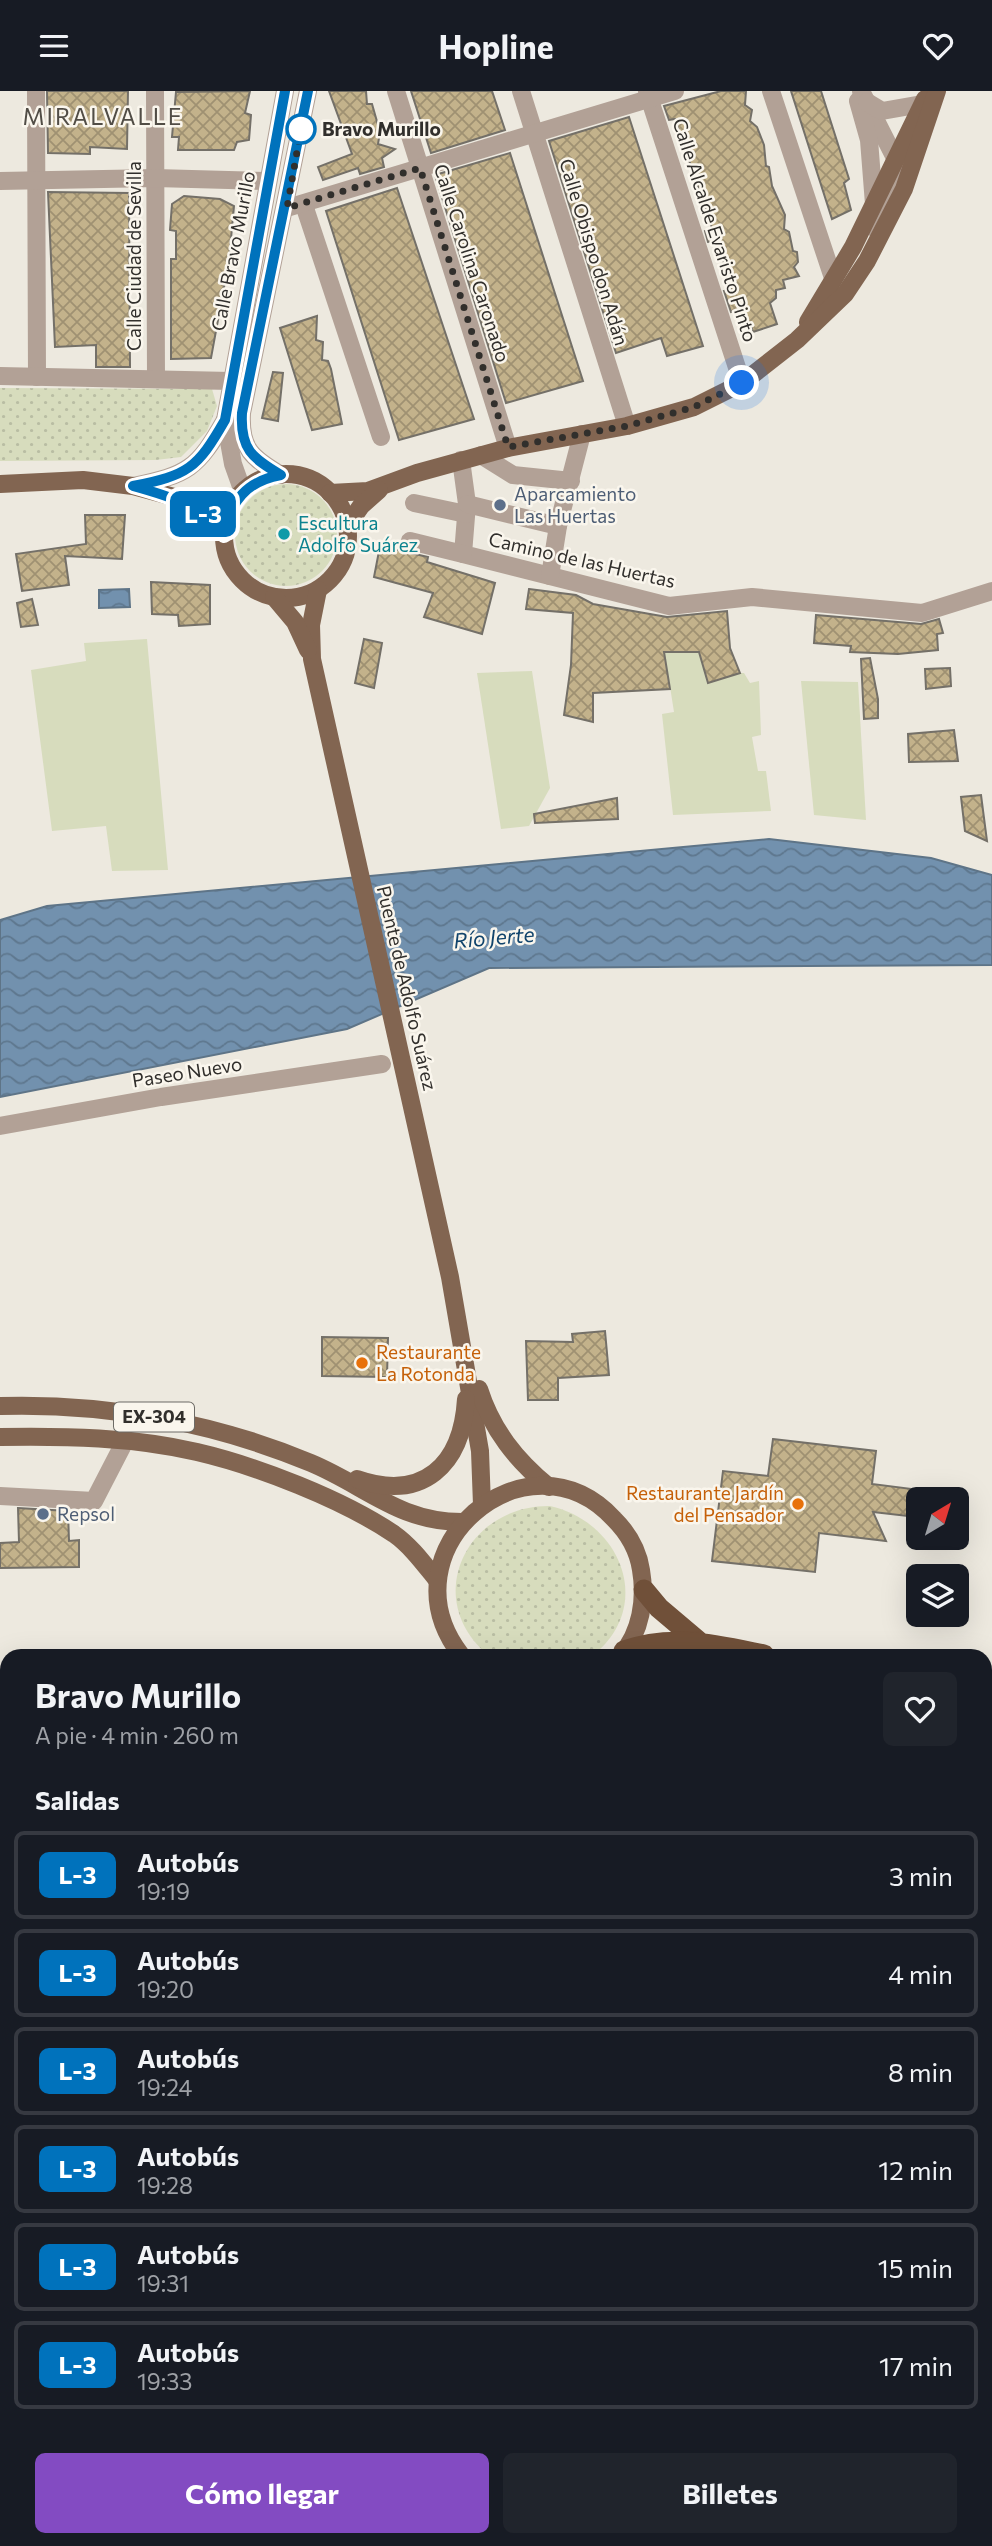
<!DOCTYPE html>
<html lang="es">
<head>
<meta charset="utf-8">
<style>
	:root { --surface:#171b24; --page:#20242c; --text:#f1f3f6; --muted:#9ea1a6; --line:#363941; --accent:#834bc2 }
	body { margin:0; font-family:Commissioner,sans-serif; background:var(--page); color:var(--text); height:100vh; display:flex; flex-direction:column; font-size:26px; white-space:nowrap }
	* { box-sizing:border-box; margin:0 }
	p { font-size:23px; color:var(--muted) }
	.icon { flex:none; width:38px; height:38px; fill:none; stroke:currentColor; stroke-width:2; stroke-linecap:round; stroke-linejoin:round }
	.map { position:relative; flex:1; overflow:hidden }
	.side { position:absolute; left:0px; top:1558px; width:992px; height:898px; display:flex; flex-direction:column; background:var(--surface); border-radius:21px 21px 0 0; box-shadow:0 7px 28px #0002 }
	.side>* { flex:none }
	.badge { padding:0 14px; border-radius:10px; font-size:24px; line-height:46px }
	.needle { width:46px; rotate:38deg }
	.buttons { position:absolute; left:906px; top:1396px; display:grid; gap:14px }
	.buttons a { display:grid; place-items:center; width:63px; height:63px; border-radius:10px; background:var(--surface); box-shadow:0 7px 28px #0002; font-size:35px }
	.you { position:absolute; width:35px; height:35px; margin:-18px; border:5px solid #fff; border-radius:50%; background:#1a73e8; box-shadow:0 0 0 10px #1a73e833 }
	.map>.badge { position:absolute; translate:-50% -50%; box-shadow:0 0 0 4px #fff }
	h2 { padding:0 35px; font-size:26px; line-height:63px }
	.round { display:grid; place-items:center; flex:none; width:74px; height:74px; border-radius:10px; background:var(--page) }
	.headline { display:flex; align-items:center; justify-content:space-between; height:119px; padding:0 35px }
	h1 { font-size:33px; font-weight:700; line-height:52px }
	.cta { display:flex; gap:14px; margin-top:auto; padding:14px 35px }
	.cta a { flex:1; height:80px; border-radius:10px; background:var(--accent); color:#fff; font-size:28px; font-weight:700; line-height:80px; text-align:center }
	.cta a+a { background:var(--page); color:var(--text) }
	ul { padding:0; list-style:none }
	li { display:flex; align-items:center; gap:21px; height:88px; margin:0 14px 10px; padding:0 21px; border:4px solid var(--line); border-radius:10px }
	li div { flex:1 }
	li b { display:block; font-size:26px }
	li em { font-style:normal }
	li .badge { min-width:77px; font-weight:700; text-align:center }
	header { display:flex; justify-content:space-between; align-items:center; height:91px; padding:0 35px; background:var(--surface); font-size:32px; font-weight:700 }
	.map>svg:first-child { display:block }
</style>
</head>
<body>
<header><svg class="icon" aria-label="menu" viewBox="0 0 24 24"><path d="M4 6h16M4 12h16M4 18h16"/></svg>Hopline<svg class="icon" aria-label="heart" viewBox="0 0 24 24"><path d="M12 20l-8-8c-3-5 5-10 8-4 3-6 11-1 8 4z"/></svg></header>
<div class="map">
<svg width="992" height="2455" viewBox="0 0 992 2455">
	<defs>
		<pattern id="grass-dots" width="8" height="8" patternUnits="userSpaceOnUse" patternTransform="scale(1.75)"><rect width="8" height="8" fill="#d7dcbd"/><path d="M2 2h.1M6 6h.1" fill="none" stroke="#b9bda3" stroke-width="1.8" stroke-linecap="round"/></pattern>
		<pattern id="water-waves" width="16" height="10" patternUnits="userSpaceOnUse" patternTransform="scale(1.75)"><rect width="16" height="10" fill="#7291ae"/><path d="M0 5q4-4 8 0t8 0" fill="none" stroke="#5e778e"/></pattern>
		<pattern id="building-cross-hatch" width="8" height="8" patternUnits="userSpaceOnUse" patternTransform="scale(1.75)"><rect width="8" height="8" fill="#c3b28b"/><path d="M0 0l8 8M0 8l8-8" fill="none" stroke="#9f9172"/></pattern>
	</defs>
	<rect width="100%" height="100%" fill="#ede9df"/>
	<g fill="url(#grass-dots)">
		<path d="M 0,297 L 212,298 L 217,315 L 207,340 L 181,366 L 156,369 L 0,370 Z"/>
		<circle cx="286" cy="444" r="51"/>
		<path d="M 550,1415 C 621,1431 655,1515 593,1564 L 488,1564 C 421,1508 466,1414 550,1415 Z"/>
	</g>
	<g fill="#d7dcbd">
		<path d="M 147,548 L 168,779 L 112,780 L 106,735 L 52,740 L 31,579 L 86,570 L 84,552 Z"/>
		<path d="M 654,561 L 699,561 L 708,592 L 740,582 L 744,582 L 750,592 L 759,590 L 761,644 L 752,646 L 758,680 L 766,680 L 771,720 L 673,724 L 662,623 L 674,621 L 668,583 Z"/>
		<path d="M 532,580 L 550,697 L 529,735 L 501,738 L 477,582 Z"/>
		<path d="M 801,590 L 858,591 L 866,729 L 814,724 Z"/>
	</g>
	<g fill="url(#water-waves)" stroke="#5e7487" stroke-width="2">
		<path d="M 129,498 L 130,516 L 99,517 L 99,499 Z"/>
		<path d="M 769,748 L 931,767 L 992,784 L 992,874 L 489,877 L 347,938 L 0,1006 L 0,829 L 47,815 Z"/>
	</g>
	<g fill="url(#building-cross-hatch)" stroke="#747068" stroke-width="2">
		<path d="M 47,0 L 128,0 L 127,58 L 90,56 L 90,63 L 48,62 Z"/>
		<path d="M 250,0 L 245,22 L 251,24 L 249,49 L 237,51 L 234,59 L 178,59 L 179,46 L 172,46 L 176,1 Z"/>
		<path d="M 329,0 L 366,0 L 367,13 L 372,13 L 380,41 L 378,53 L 395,58 L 382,67 L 384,76 L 360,83 L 358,77 L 323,89 L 318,76 L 352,63 Z"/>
		<path d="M 411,0 L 492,0 L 505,39 L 431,62 Z"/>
		<path d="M 721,0 L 746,0 L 745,14 L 752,19 L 750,30 L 757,36 L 764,54 L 766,75 L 769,76 L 772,95 L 785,124 L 784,138 L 789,141 L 793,160 L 797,161 L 798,171 L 794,176 L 799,185 L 783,189 L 785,197 L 776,199 L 776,207 L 770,212 L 777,233 L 753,241 L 751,233 L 743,234 L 740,218 L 731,221 L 724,200 L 731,198 L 728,183 L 716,150 L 708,151 L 705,140 L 712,137 L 675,28 L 669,29 L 664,15 Z"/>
		<path d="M 791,0 L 821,0 L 849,88 L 844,92 L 851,119 L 832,128 Z"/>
		<path d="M 629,26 L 703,255 L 667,265 L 661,247 L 616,262 L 549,50 Z"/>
		<path d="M 510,62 L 583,290 L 506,312 L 435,84 Z"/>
		<path d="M 397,97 L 474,328 L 399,349 L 326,120 Z"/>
		<path d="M 48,101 L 129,102 L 130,276 L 96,276 L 96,254 L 55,256 Z"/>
		<path d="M 184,105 L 220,108 L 234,115 L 229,169 L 211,267 L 171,268 L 171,168 L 176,168 L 176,140 L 170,139 L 172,113 Z"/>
		<path d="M 317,225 L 316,249 L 323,251 L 322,269 L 328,270 L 331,278 L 342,333 L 312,339 L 280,237 Z"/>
		<path d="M 273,281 L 283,282 L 278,330 L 262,327 Z"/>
		<path d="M 85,424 L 125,424 L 122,468 L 65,465 L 69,494 L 22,500 L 16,463 L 86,453 Z"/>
		<path d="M 380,455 L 428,466 L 427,471 L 495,492 L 482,543 L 424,526 L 433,502 L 374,486 Z"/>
		<path d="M 151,491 L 210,494 L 210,533 L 179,535 L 178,524 L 152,523 Z"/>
		<path d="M 529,498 L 576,504 L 593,513 L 667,526 L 727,520 L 730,557 L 740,582 L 708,592 L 699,561 L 664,561 L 670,598 L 593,602 L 593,631 L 564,624 L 571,574 L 573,522 L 526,518 Z"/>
		<path d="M 32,508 L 38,534 L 21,536 L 17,512 Z"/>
		<path d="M 816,524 L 921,533 L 939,528 L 943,542 L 937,543 L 938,559 L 898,563 L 850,561 L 851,555 L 814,552 Z"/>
		<path d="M 364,548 L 382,552 L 374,597 L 355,592 Z"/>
		<path d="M 870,567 L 878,608 L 878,627 L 864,628 L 861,568 Z"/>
		<path d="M 950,577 L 951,595 L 926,598 L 925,578 Z"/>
		<path d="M 954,639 L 958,670 L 909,671 L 908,643 Z"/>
		<path d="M 981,704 L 987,750 L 965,740 L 961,706 Z"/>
		<path d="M 617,707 L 618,728 L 535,732 L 534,723 Z"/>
		<path d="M 605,1240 L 609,1284 L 558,1287 L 558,1309 L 528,1309 L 526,1250 L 573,1251 L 572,1243 Z"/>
		<path d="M 322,1246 L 388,1247 L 387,1286 L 322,1285 Z"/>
		<path d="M 773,1348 L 876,1360 L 872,1393 L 920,1399 L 916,1426 L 873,1421 L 886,1450 L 819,1442 L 815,1481 L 712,1470 L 723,1380 L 768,1385 Z"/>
		<path d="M 18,1417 L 68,1420 L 69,1450 L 79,1449 L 79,1476 L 0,1477 L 0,1452 L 19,1451 Z"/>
	</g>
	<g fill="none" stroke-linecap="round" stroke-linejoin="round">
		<g stroke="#b2a196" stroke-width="18">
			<path d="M 36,0 L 37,286"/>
			<path d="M 155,0 L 156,288"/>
			<path d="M 396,0 L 508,357"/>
			<path d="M 521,0 L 627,335"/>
			<path d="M 647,0 L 742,292"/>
			<path d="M 771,0 L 833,187"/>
			<path d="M 861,0 L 895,67 L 895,84 L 877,140"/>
			<path d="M 858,10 L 869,49 L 874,113"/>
			<path d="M 867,11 L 882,20 L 922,13"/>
			<path d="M 0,90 L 155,87 L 268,90"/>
			<path d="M 304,114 L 381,346"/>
			<path d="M 287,117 L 675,0"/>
			<path d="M 0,285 L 231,290"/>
			<path d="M 481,364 L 513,384 L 571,390"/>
			<path d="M 461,369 L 467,413 L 463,463 L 669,515 L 752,506 L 922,522 L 992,500"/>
			<path d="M 281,384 C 252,367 240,358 242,322 L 308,0"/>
			<path d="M 133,395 C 188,384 198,377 225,329"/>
			<path d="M 243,401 L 233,373 L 225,329 L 285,0"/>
			<path d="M 414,412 L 466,423"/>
			<path d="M 467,413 L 558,435"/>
			<path d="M 410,450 L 463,463"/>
			<path d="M 550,485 L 558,435 L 582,343"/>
			<path d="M 0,1035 L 161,1006 L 382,973"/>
			<path d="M 0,1405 L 94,1410 L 125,1350"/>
			<path d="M 0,2035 L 7,2042"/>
			<path d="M 257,2448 L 258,2455"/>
		</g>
		<g stroke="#826551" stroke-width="18">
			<path d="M 808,231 L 853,156 L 925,8"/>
			<circle cx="286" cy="445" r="62"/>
			<path d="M 0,393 L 83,389 L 133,395 L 174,406 L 235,409"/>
			<path d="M 330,402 L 368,400 L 417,382 L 508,357 L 627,335 L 694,316 L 742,292 L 797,249 L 845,203 L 867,170 L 904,98 L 937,0"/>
			<path d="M 178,408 L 211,428 L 224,444"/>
			<path d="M 347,435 L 361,415 L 379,399"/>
			<path d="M 318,499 L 311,534 L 312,568 L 450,1186 L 480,1360 L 482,1414"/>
			<path d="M 274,506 L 295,531 L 308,559"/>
			<path d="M 479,1298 C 492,1339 516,1369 549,1396"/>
			<path d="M 0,1315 C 106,1312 213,1331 311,1372 C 366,1395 399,1431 462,1431"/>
			<path d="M 0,1346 C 65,1345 133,1346 197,1361 C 257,1375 342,1408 394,1443 C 411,1455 424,1473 437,1489"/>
			<path d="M 357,1388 C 423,1411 462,1374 466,1308"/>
			<path d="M 461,1564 C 380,1459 527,1334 614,1428 C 628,1442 638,1459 641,1479 C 646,1508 641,1541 621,1564"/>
			<path d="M 985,2384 L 992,2392"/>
		</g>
		<g stroke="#705039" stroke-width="21">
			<path d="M 644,1499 L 659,1517 L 698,1550"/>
			<path d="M 624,1560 C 673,1543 715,1554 764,1564"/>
			<path d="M 985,1606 L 992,1607"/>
		</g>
	</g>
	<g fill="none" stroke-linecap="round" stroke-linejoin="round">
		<defs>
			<path id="line" d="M 285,0 L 225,329 C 197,378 188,384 133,395 C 169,405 201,414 224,444 C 230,410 247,390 281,384 C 252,367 240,358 242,322 L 308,0"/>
		</defs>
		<use href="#line" stroke="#fff" stroke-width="16"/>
		<use href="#line" stroke="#0072bc" stroke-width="10"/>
		<path stroke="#312f2c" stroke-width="7" stroke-dasharray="0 12.6" d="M 301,38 L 287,117 L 420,77 L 508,356 L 627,335 L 694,316 L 742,292"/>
	</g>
	<circle fill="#fff" stroke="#0072bc" stroke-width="3.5" cx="301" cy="38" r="14"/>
	<g fill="#5c6f8a" stroke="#faf6ed" stroke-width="2.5">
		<circle cx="500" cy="414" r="7"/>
		<circle cx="43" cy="1423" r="7"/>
	</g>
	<circle fill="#0f9aa8" stroke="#faf6ed" stroke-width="2.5" cx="284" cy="443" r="7"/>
	<g fill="#e8710a" stroke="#faf6ed" stroke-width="2.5">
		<circle cx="362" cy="1272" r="7"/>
		<circle cx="798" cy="1413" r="7"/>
	</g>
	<g text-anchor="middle" stroke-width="5" stroke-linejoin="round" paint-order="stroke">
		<rect fill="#faf6ed" stroke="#6d6b66" stroke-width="2" x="114" y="1311.5" width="80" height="29" rx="5"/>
		<g font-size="18" font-weight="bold" fill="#312f2c">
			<text x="154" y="1332">EX-304</text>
		</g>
		<g font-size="19" font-weight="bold" fill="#312f2c" stroke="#faf6ed" text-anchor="start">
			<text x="322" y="45">Bravo Murillo</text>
		</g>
		<g font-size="19" fill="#312f2c" stroke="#faf6ed">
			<text transform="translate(715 139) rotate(72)" y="7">Calle Alcalde Evaristo Pinto</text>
			<text transform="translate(233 160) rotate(-79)" y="7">Calle Bravo Murillo</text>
			<text transform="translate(594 161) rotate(73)" y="7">Calle Obispo don Adán</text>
			<text transform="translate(134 165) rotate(-90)" y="7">Calle Ciudad de Sevilla</text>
			<text transform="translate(472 172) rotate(72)" y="7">Calle Carolina Caronado</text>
			<text transform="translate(582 469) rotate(13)" y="7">Camino de las Huertas</text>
			<text transform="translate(407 897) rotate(77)" y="7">Puente de Adolfo Suárez</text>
			<text transform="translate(187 981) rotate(-9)" y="7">Paseo Nuevo</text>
		</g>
		<g font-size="19" fill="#4e5e75" stroke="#faf6ed" text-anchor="start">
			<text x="514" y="410">Aparcamiento<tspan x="514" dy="22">Las Huertas</tspan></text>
			<text x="57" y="1430">Repsol</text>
		</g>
		<g font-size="19" fill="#0d838f" stroke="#faf6ed" text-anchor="start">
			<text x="298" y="439">Escultura<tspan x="298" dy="22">Adolfo Suárez</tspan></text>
		</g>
		<g font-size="19" fill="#c56008" stroke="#faf6ed" text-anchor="start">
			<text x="376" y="1268">Restaurante<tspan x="376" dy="22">La Rotonda</tspan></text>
			<text x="784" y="1409" text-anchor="end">Restaurante Jardín<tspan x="784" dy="22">del Pensador</tspan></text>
		</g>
		<g font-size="21" font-style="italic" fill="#11446c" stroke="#faf6ed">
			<text transform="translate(494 847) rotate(-5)" y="7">Río Jerte</text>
		</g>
		<g font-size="23" letter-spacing="2" fill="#514d46" stroke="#faf6ed">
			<text x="103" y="34">MIRALVALLE</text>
		</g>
	</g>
</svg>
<div class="buttons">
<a><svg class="needle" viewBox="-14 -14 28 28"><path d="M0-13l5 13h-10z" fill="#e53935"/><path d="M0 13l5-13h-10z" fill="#9ea1a6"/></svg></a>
<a><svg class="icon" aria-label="layers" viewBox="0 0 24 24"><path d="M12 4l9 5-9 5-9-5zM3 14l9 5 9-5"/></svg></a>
</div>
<div class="you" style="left:742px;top:292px"></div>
<b class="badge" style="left:203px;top:423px;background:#0072bc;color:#fff">L-3</b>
<section class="side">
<div class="headline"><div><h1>Bravo Murillo</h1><p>A pie · 4 min · 260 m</p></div><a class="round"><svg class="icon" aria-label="heart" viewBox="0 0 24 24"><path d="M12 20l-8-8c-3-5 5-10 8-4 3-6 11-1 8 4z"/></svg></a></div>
<h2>Salidas</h2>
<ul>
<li><span class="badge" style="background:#0072bc;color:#fff">L-3</span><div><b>Autobús</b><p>19:19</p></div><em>3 min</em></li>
<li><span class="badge" style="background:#0072bc;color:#fff">L-3</span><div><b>Autobús</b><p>19:20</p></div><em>4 min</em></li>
<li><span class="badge" style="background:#0072bc;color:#fff">L-3</span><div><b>Autobús</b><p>19:24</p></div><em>8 min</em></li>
<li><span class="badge" style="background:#0072bc;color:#fff">L-3</span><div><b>Autobús</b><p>19:28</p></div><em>12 min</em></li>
<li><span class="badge" style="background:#0072bc;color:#fff">L-3</span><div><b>Autobús</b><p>19:31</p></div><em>15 min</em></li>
<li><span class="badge" style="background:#0072bc;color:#fff">L-3</span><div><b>Autobús</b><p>19:33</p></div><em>17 min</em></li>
</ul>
<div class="cta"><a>Cómo llegar</a><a>Billetes</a></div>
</section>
</div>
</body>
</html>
